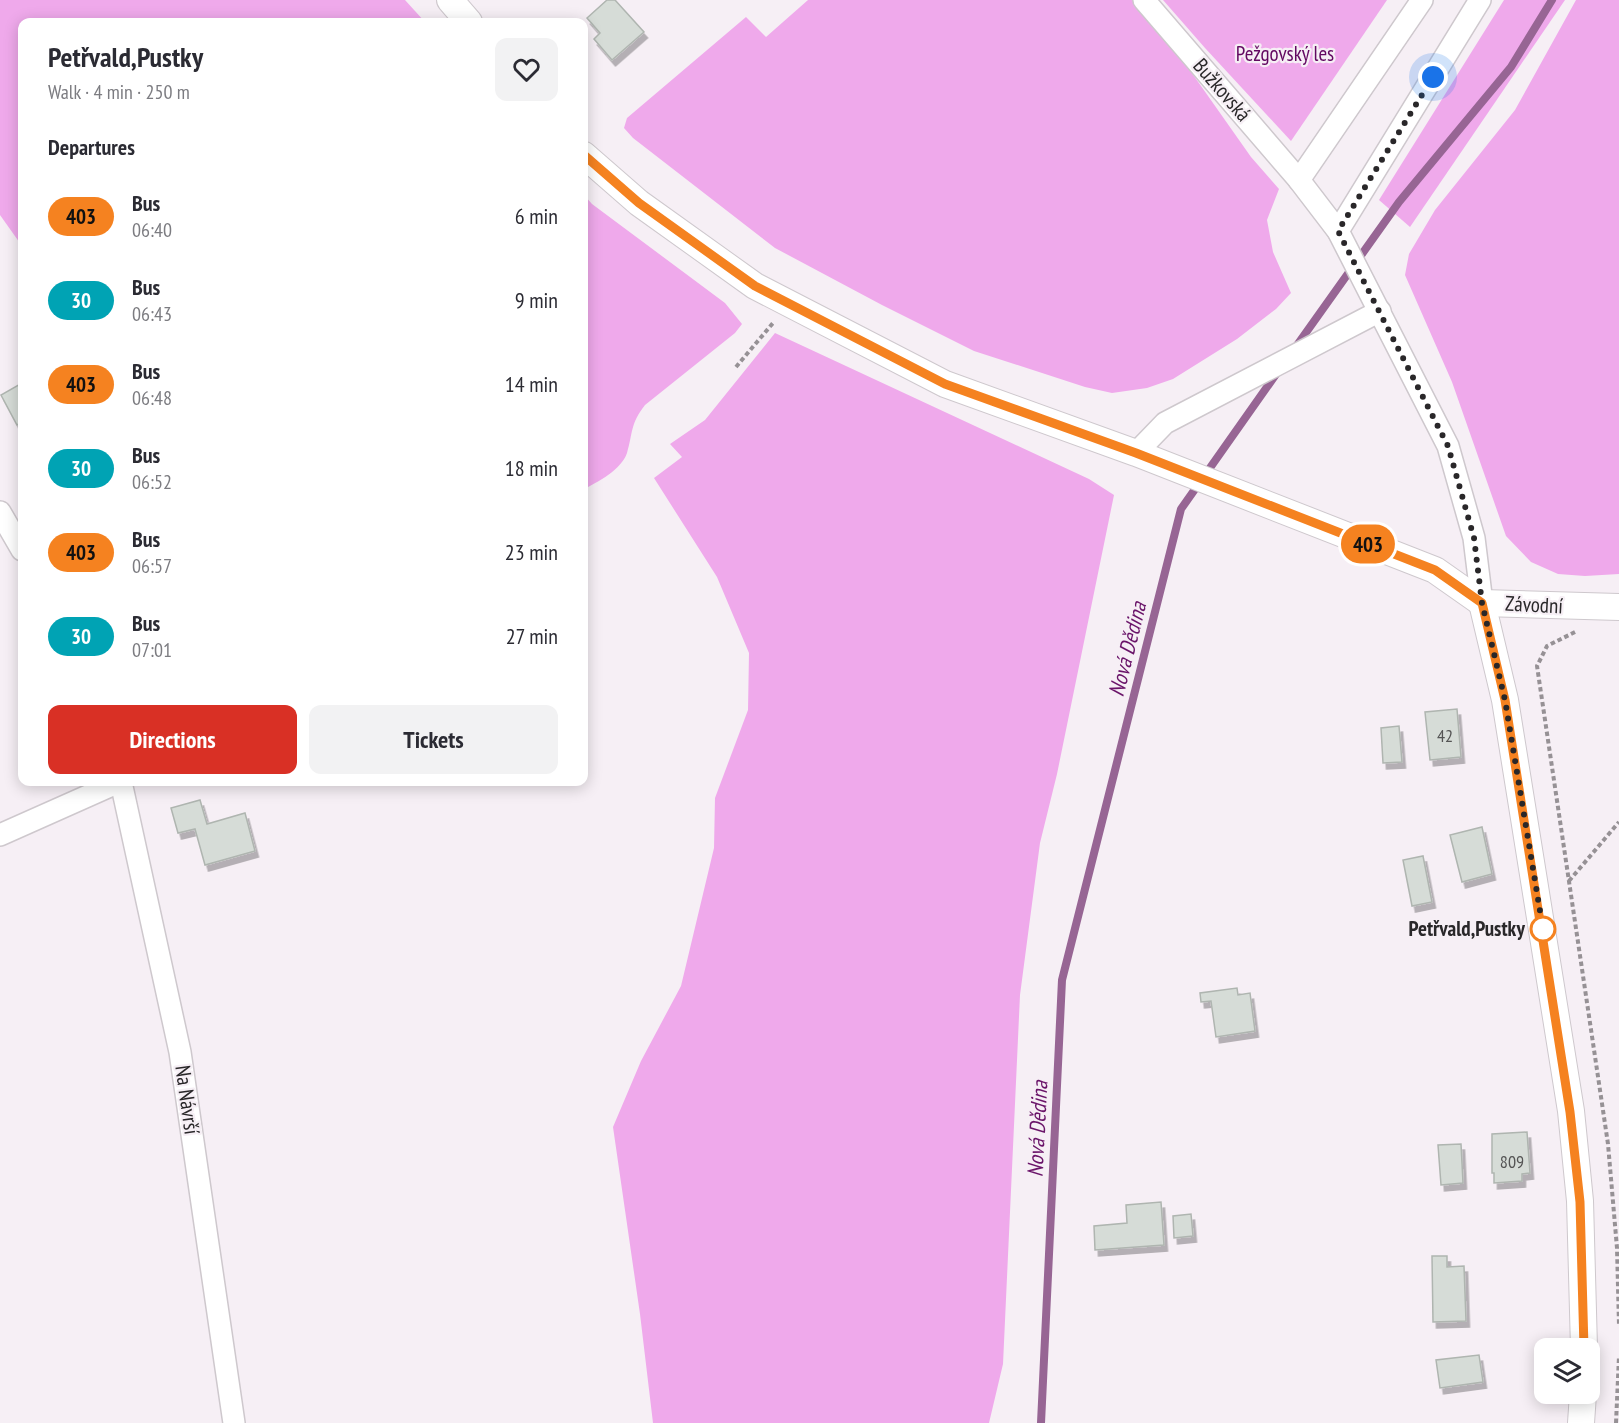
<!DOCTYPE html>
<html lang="en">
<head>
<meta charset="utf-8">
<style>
	:root { --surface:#fff; --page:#f2f2f3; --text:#2b2b33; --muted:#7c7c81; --accent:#d93025 }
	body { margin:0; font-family:"PT Sans Narrow",sans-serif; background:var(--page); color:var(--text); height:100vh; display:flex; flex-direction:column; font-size:22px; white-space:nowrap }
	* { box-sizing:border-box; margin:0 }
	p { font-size:20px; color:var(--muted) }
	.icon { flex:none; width:33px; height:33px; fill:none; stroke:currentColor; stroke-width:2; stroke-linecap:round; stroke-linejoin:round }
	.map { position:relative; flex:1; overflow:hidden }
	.sheet { position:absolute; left:18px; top:18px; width:570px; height:768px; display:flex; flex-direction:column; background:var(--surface); border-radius:12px; box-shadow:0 3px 15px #0003 }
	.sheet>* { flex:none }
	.badge { padding:0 12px; border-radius:20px; font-size:21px; line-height:39px }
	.buttons { position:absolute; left:1534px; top:1338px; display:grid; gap:12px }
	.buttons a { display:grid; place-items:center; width:66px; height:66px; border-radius:12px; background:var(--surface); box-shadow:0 3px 15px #0003; font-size:30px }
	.you { position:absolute; width:30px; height:30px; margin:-15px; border:4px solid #fff; border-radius:50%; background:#1a73e8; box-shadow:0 0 0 9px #1a73e833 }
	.map>.badge { position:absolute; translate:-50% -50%; box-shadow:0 0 0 3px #fff }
	h2 { padding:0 30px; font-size:22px; line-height:54px }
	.round { display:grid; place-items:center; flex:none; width:63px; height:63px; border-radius:12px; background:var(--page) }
	.head { display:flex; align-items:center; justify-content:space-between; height:102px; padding:0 30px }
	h1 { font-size:28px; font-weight:600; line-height:45px }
	.cta { display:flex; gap:12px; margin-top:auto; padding:12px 30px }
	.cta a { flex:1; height:69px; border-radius:12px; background:var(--accent); color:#fff; font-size:24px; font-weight:600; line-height:69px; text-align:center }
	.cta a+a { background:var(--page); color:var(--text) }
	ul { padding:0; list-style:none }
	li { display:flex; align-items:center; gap:18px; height:84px; padding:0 30px }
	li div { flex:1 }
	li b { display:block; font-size:22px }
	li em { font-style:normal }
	li .badge { min-width:66px; font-weight:700; text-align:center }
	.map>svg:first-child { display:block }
</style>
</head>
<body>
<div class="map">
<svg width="1619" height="1423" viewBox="0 0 1619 1423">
	<defs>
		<filter id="shadow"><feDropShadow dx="3.5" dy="6" stdDeviation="0" flood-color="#0004"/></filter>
	</defs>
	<rect width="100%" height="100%" fill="#f6eff5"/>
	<g fill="#efa9eb">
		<path d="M 0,0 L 405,0 L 425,22 L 22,22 L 22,246 L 0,215 Z"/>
		<path d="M 808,0 L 1132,0 L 1182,59 L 1251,157 L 1279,189 L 1267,220 L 1273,252 L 1291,293 L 1276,309 L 1237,339 L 1173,379 L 1147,388 L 1112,393 L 1085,387 L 974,351 L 882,305 L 775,248 L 633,138 L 624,128 L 627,118 L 746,17 L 766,37 Z"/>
		<path d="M 1163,0 L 1387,0 L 1291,141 L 1205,48 Z"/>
		<path d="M 1504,0 L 1565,0 L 1410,227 L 1379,200 Z"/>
		<path d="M 1576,0 L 1619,0 L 1619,574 L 1585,576 L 1558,574 L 1531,562 L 1506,536 L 1452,382 L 1405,275 L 1409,254 L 1435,210 L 1515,110 Z"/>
		<path d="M 584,195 L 592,204 L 725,303 L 742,324 L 735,333 L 645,405 C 630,424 633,433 627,453 C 621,470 598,482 584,489 Z"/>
		<path d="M 775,333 L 1089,479 L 1114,495 L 1057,774 L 1040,843 L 1020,995 L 1003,1364 L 989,1423 L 653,1423 L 640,1314 L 613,1127 L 641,1061 L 681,986 L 714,848 L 715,798 L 748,710 L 749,653 L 717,577 L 654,478 L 682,457 L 670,444 L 705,420 Z"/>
	</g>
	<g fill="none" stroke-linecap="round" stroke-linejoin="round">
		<g stroke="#976594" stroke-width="8">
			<path d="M 1295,348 L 1399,202 L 1511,67 L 1552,0"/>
			<path d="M 1041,1423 L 1062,980 L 1181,509 L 1279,370"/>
		</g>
	</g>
	<g fill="#d6dcd7" stroke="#afb5b0" stroke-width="1.5" filter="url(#shadow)">
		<path d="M 607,0 L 615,0 L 644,32 L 612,60 L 594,39 L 600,33 L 587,18 Z"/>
		<path d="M 22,383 L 22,422 L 17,425 L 1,395 Z"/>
		<path d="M 1457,709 L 1461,757 L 1430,760 L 1425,712 Z"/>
		<path d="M 1399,726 L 1402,762 L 1383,763 L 1381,728 Z"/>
		<path d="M 200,800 L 207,824 L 245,813 L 255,851 L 205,865 L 195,829 L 178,833 L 171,808 Z"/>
		<path d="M 1482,827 L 1492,874 L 1462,882 L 1450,835 Z"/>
		<path d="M 1423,856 L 1432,902 L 1412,906 L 1403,860 Z"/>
		<path d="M 1237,988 L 1238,995 L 1250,993 L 1255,1031 L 1216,1037 L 1211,1001 L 1201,1002 L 1200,993 Z"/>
		<path d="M 1527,1132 L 1530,1173 L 1522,1174 L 1522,1181 L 1494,1183 L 1494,1173 L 1492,1173 L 1492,1134 Z"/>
		<path d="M 1461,1144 L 1463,1183 L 1441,1185 L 1438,1145 Z"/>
		<path d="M 1161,1202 L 1164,1245 L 1095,1250 L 1094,1226 L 1127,1223 L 1126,1205 Z"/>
		<path d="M 1191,1214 L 1193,1236 L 1174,1238 L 1173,1216 Z"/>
		<path d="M 1432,1256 L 1447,1256 L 1447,1267 L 1464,1266 L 1466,1321 L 1433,1322 Z"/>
		<path d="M 1479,1355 L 1483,1382 L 1440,1388 L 1436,1360 Z"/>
	</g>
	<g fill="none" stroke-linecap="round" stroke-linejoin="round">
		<defs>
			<g id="minor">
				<path d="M 1144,0 L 1299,180 L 1338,231 L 1448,446 L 1474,538 L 1482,603"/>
				<path d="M 1299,180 L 1422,0"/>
				<path d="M 1338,231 L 1480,0"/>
				<path d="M 1136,453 L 1165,423 L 1380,311"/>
				<path d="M 0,512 L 22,550"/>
				<path d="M 121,782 L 180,1052 L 234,1423"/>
				<path d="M 0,835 L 119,782"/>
			</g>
			<g id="tertiary">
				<path d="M 450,0 L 469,22"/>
				<path d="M 584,155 L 639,203 L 755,286 L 945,384 L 1136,453 L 1435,570 L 1482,603"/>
				<path d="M 1482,603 L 1505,700 L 1571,1111 L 1580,1201 L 1584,1348"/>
				<path d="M 1482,603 L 1619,607"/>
				<path d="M 1581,1423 L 1583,1394"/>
			</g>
		</defs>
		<use href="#minor" stroke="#cec8cd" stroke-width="24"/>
		<use href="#tertiary" stroke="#cec8cd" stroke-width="28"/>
		<g stroke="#969195" stroke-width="4" stroke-dasharray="4.5 3" stroke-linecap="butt">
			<path d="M 736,367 L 773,323"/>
			<path d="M 1575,632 L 1547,646 L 1537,666 L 1608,1144 L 1617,1248 L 1619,1325"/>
			<path d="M 1569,881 L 1619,822"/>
			<path d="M 1616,1423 L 1619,1356"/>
		</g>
		<use href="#minor" stroke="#fff" stroke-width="21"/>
		<use href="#tertiary" stroke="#fff" stroke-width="26"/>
	</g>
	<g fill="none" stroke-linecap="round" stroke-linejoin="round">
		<defs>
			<path id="line" d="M 584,155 L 639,203 L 755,286 L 945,384 L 1136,453 L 1435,570 L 1482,603 L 1505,700 L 1570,1112 L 1580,1202 L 1584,1348"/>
		</defs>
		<use href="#line" stroke="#fff" stroke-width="14"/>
		<use href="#line" stroke="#f58220" stroke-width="9"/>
		<path stroke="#292729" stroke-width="6" stroke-dasharray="0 10.8" d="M 1433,77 L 1338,231 L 1448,446 L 1474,538 L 1482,603 L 1505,700 L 1543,929"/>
	</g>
	<circle fill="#fff" stroke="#f58220" stroke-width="3" cx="1543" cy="929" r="12"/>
	<g text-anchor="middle" stroke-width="4.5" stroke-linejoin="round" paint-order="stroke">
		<g font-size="18" fill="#545454">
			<text x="1445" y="742">42</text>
			<text x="1512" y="1168">809</text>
		</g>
		<g font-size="21" fill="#620861" stroke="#f6eff5">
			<text x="1285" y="61">Pežgovský les</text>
		</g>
		<g font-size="21" fill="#292729" stroke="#f6eff5">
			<text transform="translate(1222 90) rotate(49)" y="7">Bužkovská</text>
			<text transform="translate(1534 605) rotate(3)" y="7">Závodní</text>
			<text transform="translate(187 1100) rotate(82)" y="7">Na Návrší</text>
		</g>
		<g font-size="21" font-weight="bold" fill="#292729" stroke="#f6eff5" text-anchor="end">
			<text x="1525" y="936">Petřvald,Pustky</text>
		</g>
		<g font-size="22" font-style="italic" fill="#6a1469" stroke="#f6eff5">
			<text transform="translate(1127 649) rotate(-76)" y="8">Nová Dědina</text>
			<text transform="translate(1037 1129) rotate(-87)" y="8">Nová Dědina</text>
		</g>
	</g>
</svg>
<div class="buttons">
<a><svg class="icon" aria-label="layers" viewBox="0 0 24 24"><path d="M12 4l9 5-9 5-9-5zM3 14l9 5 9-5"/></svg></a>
</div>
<div class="you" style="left:1433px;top:77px"></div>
<b class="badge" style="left:1368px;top:544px;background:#f58220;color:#111">403</b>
<section class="sheet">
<div class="head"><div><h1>Petřvald,Pustky</h1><p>Walk · 4 min · 250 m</p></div><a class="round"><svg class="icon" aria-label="heart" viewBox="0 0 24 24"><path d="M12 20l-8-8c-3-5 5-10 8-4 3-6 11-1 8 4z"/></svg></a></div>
<h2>Departures</h2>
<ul>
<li><span class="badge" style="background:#f58220;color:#111">403</span><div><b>Bus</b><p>06:40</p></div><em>6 min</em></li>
<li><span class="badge" style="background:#00a3b4;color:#fff">30</span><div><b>Bus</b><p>06:43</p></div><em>9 min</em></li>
<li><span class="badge" style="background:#f58220;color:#111">403</span><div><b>Bus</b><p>06:48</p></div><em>14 min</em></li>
<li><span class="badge" style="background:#00a3b4;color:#fff">30</span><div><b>Bus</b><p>06:52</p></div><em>18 min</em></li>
<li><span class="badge" style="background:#f58220;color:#111">403</span><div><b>Bus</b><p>06:57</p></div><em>23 min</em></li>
<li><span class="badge" style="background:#00a3b4;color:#fff">30</span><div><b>Bus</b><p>07:01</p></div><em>27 min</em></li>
</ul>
<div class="cta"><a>Directions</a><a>Tickets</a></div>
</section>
</div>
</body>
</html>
